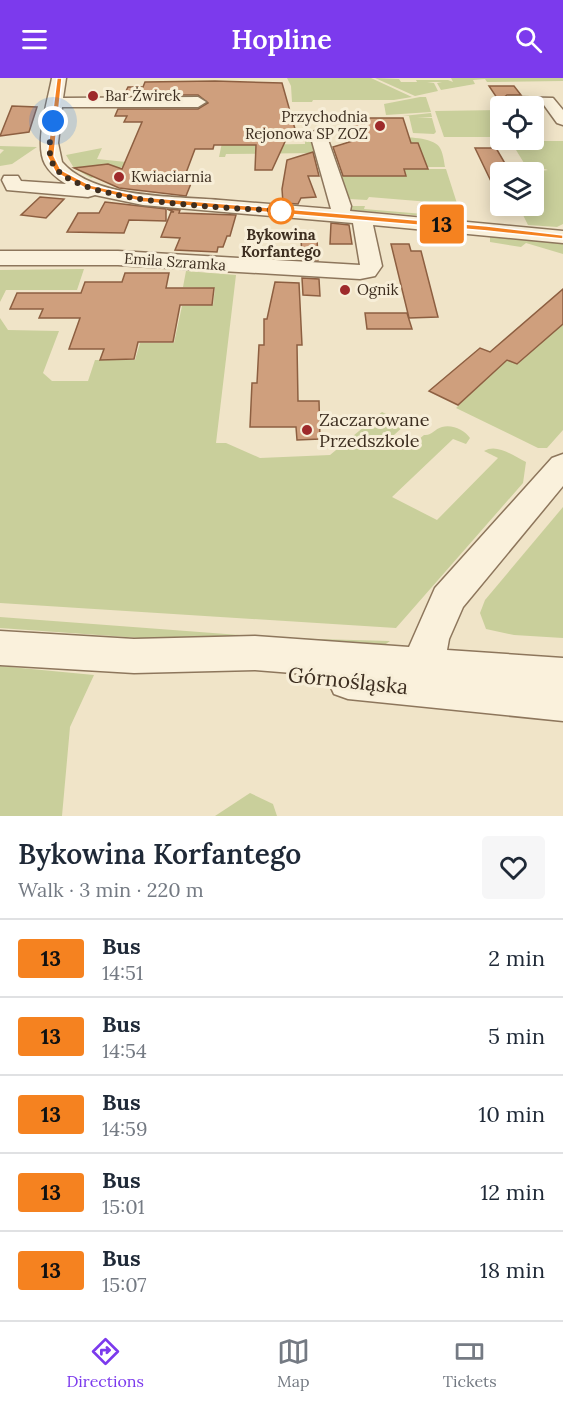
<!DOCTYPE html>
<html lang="en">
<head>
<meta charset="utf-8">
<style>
	:root { --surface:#fff; --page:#f6f6f7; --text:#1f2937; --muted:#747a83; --line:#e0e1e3; --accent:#7c3aed }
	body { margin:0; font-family:Lora,serif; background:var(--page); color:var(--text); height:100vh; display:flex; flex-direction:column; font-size:22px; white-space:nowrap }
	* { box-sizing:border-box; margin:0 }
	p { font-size:20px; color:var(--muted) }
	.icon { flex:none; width:33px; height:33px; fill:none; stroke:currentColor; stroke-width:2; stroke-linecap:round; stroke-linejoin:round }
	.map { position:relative; height:738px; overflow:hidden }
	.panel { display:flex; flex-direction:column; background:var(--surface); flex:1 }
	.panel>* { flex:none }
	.badge { padding:0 12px; border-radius:4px; font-size:21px; line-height:39px }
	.fabs { position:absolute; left:490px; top:18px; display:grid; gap:12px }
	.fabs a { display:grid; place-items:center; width:54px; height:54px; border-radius:6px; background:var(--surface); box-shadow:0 3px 15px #0003; font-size:30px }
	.you { position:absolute; width:30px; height:30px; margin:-15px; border:4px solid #fff; border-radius:50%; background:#1a73e8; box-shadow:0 0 0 9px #1a73e833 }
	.map>.badge { position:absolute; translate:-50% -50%; box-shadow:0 0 0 3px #fff }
	.round { display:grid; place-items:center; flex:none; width:63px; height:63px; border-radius:6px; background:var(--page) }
	.head { display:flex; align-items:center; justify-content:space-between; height:102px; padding:0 18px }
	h1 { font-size:28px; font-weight:600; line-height:45px }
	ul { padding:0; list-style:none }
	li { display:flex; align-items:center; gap:18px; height:78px; padding:0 18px; border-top:2px solid var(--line) }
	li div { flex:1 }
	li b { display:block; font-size:22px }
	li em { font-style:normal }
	li .badge { min-width:66px; font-weight:700; text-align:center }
	header { display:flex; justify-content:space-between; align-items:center; height:78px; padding:0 18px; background:var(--accent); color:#fff; font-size:27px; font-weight:600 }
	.tab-bar { display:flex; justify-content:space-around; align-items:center; height:84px; border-top:2px solid var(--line); background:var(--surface); font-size:16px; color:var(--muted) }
	.tab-bar a { display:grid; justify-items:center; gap:3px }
	.tab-bar .on { color:var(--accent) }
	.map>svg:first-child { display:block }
</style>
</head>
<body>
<header><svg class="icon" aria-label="menu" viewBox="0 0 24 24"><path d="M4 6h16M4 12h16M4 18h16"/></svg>Hopline<svg class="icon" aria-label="search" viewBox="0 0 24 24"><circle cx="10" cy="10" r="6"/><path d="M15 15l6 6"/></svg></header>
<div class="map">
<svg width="563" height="738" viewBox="0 0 563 738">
	<rect width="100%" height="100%" fill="#f0e4c8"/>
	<g fill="#c9cf9b">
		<path d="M 287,0 L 371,0 L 412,19 L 394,22 L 313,22 L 312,24 L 292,24 L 291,8 Z"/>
		<path d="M 375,0 L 399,1 L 401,4 L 417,4 L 416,2 L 448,2 L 453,4 L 451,0 L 563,0 L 563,3 L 487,4 L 485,1 L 473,2 L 475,6 L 441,12 L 437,5 L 442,4 L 427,4 L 434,5 L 438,13 L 415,18 Z"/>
		<path d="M 420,19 L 426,19 L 431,34 L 386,37 L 384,26 Z"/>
		<path d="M 501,32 L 501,59 L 444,59 L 435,33 Z"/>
		<path d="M 431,35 L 432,39 L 417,39 L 432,40 L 436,54 L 434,56 L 413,55 L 409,38 L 403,38 Z"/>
		<path d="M 224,55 L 225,67 L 305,66 L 305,59 L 313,58 L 317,75 L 226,76 L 225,79 L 219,79 Z"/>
		<path d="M 383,59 C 395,59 434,57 440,70 C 443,75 444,83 445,89 L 427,89 L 418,65 L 398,65 Z"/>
		<path d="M 522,63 L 563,63 L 563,146 L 557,149 L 528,147 L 521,133 L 524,128 L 543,126 L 534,111 L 534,105 L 537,104 L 534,94 L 548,92 L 524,85 L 513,67 Z"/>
		<path d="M 0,68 L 37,69 L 12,86 L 0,88 L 0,76 L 4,72 L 0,71 Z"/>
		<path d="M 102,70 L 97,81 L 136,85 L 119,90 L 109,86 L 80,89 L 81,93 L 95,99 L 91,100 L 74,90 L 66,77 Z"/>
		<path d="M 404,91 L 446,91 L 462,141 L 351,132 L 352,128 L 365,128 L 364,131 L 459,139 L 454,126 L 369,119 L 367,122 L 349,121 L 341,98 L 405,98 Z"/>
		<path d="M 490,156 L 563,165 L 563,176 L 526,165 L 521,169 L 490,164 Z"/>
		<path d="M 84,191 L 77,212 L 6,212 L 0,224 L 0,192 Z"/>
		<path d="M 186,193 L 236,197 L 216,365 L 226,365 L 260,380 L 330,377 L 382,334 L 406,346 L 394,357 L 413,366 L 424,357 C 432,358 434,351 442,349 C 452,346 465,352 470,360 L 466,366 L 453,361 L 392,419 L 437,442 L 498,380 L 484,373 C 497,365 513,378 526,384 L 523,405 L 396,550 L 0,525 L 0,240 L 8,252 L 59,253 L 43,295 L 52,303 L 88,303 L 95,282 L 135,282 L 140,265 L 174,265 L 182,228 L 213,227 L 215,210 L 183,209 Z"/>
		<path d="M 563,245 L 563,352 L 547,370 L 538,370 L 456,330 L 506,282 L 518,286 Z"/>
		<path d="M 563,429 L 563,560 L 514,557 L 486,551 L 480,535 L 485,522 Z"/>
		<path d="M 0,539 L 281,560 L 390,563 L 383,568 L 281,570 L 0,550 Z"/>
		<path d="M 0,588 L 94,597 L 70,649 L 62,738 L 0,738 Z"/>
		<path d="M 250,715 L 273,726 L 277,738 L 215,738 Z"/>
	</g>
	<g fill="#cf9f7d" stroke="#8d5f41" stroke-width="1.5">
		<path d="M 215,3 L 282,5 L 297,58 L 289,55 L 272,92 L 255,92 L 256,67 L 214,67 L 213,71 L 195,71 L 183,103 L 192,103 L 186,118 L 119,110 L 74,90 L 108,86 L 122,91 L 142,44 L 124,44 L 127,38 L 115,38 L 118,31 L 198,31 L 208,25 L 198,17 L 124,17 L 128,9 L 143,9 L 145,4 Z"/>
		<path d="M 489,8 L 514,8 L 521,17 L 507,17 L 499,23 Z"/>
		<path d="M 12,28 L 37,29 L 29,54 L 0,58 Z"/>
		<path d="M 352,40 L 403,40 L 411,65 L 418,65 L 428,91 L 404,91 L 406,98 L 343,98 L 333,69 L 356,62 Z"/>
		<path d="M 475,70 L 496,70 L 510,94 L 501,94 L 501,124 Z"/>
		<path d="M 313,74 L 319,98 L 308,98 L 316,119 L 301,120 L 298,126 L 283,125 L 282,111 L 287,82 Z"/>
		<path d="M 40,119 L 64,121 L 46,140 L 21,137 Z"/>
		<path d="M 105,124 L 166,131 L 166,143 L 129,142 L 124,155 L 67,154 L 78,135 L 99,135 Z"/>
		<path d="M 167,131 L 180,132 L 179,135 L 236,137 L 230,158 L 227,158 L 223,169 L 218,169 L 217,174 L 175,172 L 180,160 L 161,159 L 171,134 L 174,134 Z"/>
		<path d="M 331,145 L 349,147 L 352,166 L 330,166 Z"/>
		<path d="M 301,159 L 317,160 L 318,182 L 302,181 Z"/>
		<path d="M 391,166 L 409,166 L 411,173 L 421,173 L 438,239 L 409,240 Z"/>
		<path d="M 125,195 L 169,195 L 166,210 L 214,210 L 212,227 L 180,227 L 173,264 L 138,264 L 134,281 L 100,282 L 104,271 L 69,271 L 80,240 L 39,240 L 43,231 L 10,231 L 17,215 L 81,215 L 85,204 L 122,204 Z"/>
		<path d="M 302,200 L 319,201 L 320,218 L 303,217 Z"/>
		<path d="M 275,204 L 299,205 L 302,267 L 297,267 L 298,323 L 319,323 L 320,361 L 297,362 L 296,349 L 250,349 L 252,305 L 257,305 L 259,267 L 264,267 L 264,241 L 267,241 Z"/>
		<path d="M 563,211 L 563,246 L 517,286 L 507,282 L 458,327 L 429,313 L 480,270 L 490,274 Z"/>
		<path d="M 365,235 L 407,235 L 412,251 L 367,251 Z"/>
	</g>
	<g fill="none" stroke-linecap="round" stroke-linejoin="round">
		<defs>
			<g id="minor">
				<path d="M 52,0 L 66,0 L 63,20 L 198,19 L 206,24 L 198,29 L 62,29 L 58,65 L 62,84 C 94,121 174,118 220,122 C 257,125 294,128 331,131 L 310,56 L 318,51 L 326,56 L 351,128 L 350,133 L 563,153 L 563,165 L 373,147 L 382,188 L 375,198 L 360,201 L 118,187 L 0,187 L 0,173 L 118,173 L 360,187 L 353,145 L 143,127 L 95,117 L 88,119 L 7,112 L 2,102 L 4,98 L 18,98 L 21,103 L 66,106 C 58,101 50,95 45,86 C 34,66 48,22 52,0 Z"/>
				<path d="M 508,19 L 553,20 L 563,32 L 563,47 L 557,45 L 544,27 L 503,26 L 501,23 Z"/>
				<path d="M 563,376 L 563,408 L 463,529 L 449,561 L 447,572 L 563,580 L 563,643 L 348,621 L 334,616 L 328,603 L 330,598 L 255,592 L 134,595 L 0,587 L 0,553 L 134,561 L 255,558 L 409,569 L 435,510 L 552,380 Z"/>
			</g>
		</defs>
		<use href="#minor" stroke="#8d765c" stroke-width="3"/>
		<use href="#minor" fill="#faf1dc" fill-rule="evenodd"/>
	</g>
	<path fill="#f58220" stroke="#fff" stroke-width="1.5" d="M 57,0 L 62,0 L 54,78 L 61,92 L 90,107 L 143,119 L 487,148 L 563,157 L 563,161 L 487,153 L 143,124 L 85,110 L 56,95 L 47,78 Z"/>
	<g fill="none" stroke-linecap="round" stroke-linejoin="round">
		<path stroke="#3d2e20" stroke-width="6" stroke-dasharray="0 10.8" d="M 53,43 C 51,57 46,75 54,88 C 79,127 240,130 286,133 L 281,133"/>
	</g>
	<g fill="#9e2a2b" stroke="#f7eed8" stroke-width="2">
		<circle cx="93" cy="18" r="6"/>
		<circle cx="380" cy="48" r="6"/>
		<circle cx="119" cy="99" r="6"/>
		<circle cx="345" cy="212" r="6"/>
		<circle cx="307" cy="352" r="6"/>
	</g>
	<circle fill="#fff" stroke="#f58220" stroke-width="3" cx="281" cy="133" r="12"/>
	<g text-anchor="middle" stroke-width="6" stroke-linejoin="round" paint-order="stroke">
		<g font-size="15" fill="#3d2e20" stroke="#f7eed8" text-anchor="start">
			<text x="105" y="23">Bar Żwirek</text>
			<text x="368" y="44" text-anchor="end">Przychodnia<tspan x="368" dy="17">Rejonowa SP ZOZ</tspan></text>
			<text x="131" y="104">Kwiaciarnia</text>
			<text x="357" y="217">Ognik</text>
		</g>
		<g font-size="15" font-weight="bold" fill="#3d2e20" stroke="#f7eed8">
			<text x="281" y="162">Bykowina<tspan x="281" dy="17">Korfantego</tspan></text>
		</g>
		<g font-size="15" fill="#3d2e20" stroke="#f7eed8">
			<text transform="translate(175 184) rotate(4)" y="5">Emila Szramka</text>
		</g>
		<g font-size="18" fill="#3d2e20" stroke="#f7eed8" text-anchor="start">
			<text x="319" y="348">Zaczarowane<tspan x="319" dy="21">Przedszkole</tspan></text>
		</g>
		<g font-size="21" fill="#3d2e20" stroke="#f7eed8">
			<text transform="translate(348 603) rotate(6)" y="7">Górnośląska</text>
		</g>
	</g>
</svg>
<div class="fabs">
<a><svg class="icon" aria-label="locate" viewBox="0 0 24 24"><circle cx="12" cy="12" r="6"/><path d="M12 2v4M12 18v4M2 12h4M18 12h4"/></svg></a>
<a><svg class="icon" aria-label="layers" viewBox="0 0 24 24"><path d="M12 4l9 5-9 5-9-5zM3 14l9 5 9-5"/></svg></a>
</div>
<div class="you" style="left:53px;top:43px"></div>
<b class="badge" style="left:442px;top:146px;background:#f58220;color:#111">13</b>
</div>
<section class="panel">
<div class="head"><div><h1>Bykowina Korfantego</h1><p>Walk · 3 min · 220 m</p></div><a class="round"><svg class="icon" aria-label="heart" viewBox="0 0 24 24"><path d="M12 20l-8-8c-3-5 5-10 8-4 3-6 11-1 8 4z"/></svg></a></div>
<ul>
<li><span class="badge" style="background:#f58220;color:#111">13</span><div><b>Bus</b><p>14:51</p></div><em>2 min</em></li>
<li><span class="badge" style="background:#f58220;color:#111">13</span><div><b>Bus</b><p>14:54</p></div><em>5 min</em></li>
<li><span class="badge" style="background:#f58220;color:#111">13</span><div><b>Bus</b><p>14:59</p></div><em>10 min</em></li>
<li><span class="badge" style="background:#f58220;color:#111">13</span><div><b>Bus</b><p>15:01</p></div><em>12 min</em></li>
<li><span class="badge" style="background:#f58220;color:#111">13</span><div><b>Bus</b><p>15:07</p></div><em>18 min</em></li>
</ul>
</section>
<nav class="tab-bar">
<a class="on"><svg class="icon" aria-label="directions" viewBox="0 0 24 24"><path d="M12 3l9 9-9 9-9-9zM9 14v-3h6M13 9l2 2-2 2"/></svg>Directions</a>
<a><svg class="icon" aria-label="map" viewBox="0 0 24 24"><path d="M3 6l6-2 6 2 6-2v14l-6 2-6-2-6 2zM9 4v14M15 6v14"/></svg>Map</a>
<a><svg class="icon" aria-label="tickets" viewBox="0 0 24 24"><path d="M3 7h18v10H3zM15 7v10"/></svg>Tickets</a>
</nav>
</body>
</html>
